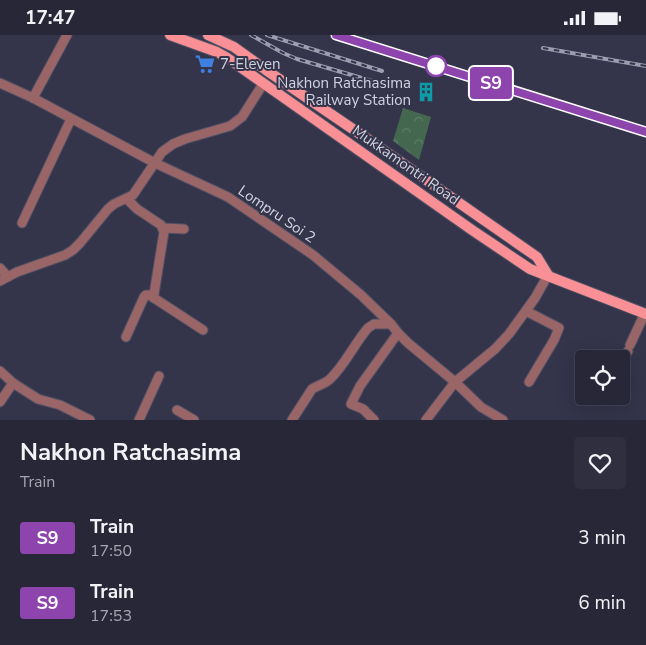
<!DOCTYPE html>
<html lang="en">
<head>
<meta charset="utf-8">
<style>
	:root { --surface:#272738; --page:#2f2f40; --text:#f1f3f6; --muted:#a4a5ae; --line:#434453 }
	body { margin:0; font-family:"Nunito Sans",sans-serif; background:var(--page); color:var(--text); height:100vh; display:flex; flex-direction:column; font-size:19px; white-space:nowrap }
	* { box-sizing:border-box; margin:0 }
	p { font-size:16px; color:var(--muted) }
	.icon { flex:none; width:28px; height:28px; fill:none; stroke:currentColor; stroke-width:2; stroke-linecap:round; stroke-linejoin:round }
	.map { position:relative; height:385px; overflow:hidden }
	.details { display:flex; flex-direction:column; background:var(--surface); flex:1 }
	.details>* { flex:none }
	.badge { padding:0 10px; border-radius:4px; font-size:18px; line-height:32px }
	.controls { position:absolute; left:575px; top:315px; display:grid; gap:10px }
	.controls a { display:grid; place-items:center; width:55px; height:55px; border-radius:5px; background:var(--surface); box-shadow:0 5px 20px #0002,0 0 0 1px var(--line); font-size:25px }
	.map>.badge { position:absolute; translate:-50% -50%; box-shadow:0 0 0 2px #fff }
	.round { display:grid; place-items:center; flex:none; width:52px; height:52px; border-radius:5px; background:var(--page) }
	.head { display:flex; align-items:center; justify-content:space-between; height:85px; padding:0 20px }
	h1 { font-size:24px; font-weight:700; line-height:38px }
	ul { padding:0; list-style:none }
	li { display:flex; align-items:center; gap:15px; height:65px; padding:0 20px }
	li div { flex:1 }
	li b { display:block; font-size:19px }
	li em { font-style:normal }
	li .badge { min-width:55px; font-weight:700; text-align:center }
	.status { display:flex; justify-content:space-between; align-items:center; height:35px; padding:0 25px; background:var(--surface); direction:ltr }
	.status svg { height:14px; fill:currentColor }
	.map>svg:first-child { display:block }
</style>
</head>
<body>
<div class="status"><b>17:47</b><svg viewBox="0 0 49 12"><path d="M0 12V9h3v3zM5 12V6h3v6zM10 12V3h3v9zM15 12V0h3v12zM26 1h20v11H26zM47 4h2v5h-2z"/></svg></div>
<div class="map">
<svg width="646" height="385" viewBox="0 0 646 385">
	<defs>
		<pattern id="park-crowns" width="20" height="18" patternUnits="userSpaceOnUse" patternTransform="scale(1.25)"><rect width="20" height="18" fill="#43684f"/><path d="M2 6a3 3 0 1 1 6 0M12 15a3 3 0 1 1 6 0" fill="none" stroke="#5d7d68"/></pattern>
	</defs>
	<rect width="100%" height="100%" fill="#34344a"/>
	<path fill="url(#park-crowns)" d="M 403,73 L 431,82 L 419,125 L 393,106 Z"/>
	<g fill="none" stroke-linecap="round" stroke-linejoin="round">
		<defs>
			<g id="minor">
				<path d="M 0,48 L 33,63 L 155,128 L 228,162 L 313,220 L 361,260 L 391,289 L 398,298 L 408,308 L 455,347 L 481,372 L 503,385"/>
				<path d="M 33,63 L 67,0"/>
				<path d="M 127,164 L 137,174 L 161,190 L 164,197 L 154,259 L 154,263 L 203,295"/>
				<path d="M 22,188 L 71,84"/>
				<path d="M 163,193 L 184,194"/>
				<path d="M 0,233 L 8,242"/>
				<path d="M 0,246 L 17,237 L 65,220 L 73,215 L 80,208 L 108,174 L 114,169 L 133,160 L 162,117 L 173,109 L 185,104 L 230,91 L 242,82 L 263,49"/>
				<path d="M 526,276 L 559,293 L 554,305 L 529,347"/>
				<path d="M 126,302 L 144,262 L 146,260 L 149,260 L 154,263"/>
				<path d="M 630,310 L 645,278"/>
				<path d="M 621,329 L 628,316"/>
				<path d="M 0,336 L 13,348 L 38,364 L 60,370 L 90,385"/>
				<path d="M 0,367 L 13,348"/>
				<path d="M 177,375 L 194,385"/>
				<path d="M 139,385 L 159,341"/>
				<path d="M 292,385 L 312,354 C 318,350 325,349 330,344 C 345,330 354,309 368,293 L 374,289 L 391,289"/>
				<path d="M 374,385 L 363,374 L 351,369 L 360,351 L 398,298"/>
				<path d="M 426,385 L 455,347 L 495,314 L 509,299 L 535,263 L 548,240"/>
			</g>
			<g id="major">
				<path d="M 170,0 L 217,17 L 226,22 L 472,195 L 530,234 L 646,279"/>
				<path d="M 208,0 L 234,12 L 266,35 L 363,101 L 537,222 L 548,240"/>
			</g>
		</defs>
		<use href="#minor" stroke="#505065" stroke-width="11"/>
		<use href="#major" stroke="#505065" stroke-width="12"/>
		<use href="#minor" stroke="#996567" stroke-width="9"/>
		<use href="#major" stroke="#f89095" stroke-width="10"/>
		<defs>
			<g id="rail">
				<path d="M 251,0 L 283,18 L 297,24 L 372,46"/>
				<path d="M 267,0 L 382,36"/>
				<path d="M 336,0 L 646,97"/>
				<path d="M 543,13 L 646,31"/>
			</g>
		</defs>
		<use href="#rail" stroke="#9c9dae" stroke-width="4"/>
		<use href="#rail" stroke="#34344a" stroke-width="2" stroke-dasharray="5.5" stroke-linecap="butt"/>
	</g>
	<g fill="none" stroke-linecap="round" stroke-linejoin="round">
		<defs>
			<path id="line" d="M 336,0 L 646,97"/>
		</defs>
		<use href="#line" stroke="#fff" stroke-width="11"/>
		<use href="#line" stroke="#8e44ad" stroke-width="8"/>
	</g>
	<defs>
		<symbol id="supermarket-bare" viewBox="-9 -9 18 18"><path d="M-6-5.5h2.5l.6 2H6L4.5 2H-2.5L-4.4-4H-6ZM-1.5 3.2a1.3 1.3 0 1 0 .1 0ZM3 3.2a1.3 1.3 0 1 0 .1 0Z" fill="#3f7fe0" stroke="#34344a" stroke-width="2.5" paint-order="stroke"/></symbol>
		<symbol id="building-bare" viewBox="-9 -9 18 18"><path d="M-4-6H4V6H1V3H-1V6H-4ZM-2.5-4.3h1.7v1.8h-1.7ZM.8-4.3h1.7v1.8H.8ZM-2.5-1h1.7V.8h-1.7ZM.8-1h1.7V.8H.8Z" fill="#0f9aa8" stroke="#34344a" stroke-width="2.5" paint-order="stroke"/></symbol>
	</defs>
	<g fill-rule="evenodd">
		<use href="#supermarket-bare" x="191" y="15" width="28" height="28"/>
		<use href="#building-bare" x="412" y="43" width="28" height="28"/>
	</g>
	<circle fill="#fff" stroke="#8e44ad" stroke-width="2.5" cx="436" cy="31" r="10"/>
	<g text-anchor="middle" stroke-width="4" stroke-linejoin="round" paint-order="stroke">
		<g font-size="15" fill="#d1d2e0" stroke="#34344a" text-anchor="start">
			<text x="220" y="34">7-Eleven</text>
			<text x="411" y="53" text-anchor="end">Nakhon Ratchasima<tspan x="411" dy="17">Railway Station</tspan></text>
		</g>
		<g font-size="15" fill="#d1d2e0" stroke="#34344a">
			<text transform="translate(406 130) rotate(35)" y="5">Mukkamontri Road</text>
			<text transform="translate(277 179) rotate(34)" y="5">Lompru Soi 2</text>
		</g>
	</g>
</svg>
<div class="controls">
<a><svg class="icon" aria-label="locate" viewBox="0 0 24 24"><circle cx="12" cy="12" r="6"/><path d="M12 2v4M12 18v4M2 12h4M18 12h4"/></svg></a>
</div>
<b class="badge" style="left:491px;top:48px;background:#8e44ad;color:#fff">S9</b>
</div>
<section class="details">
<div class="head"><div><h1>Nakhon Ratchasima</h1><p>Train</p></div><a class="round"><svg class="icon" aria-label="heart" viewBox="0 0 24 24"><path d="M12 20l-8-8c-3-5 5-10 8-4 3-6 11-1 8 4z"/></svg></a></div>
<ul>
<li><span class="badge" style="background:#8e44ad;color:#fff">S9</span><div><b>Train</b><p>17:50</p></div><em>3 min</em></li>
<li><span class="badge" style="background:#8e44ad;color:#fff">S9</span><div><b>Train</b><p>17:53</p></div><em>6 min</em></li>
</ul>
</section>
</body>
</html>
